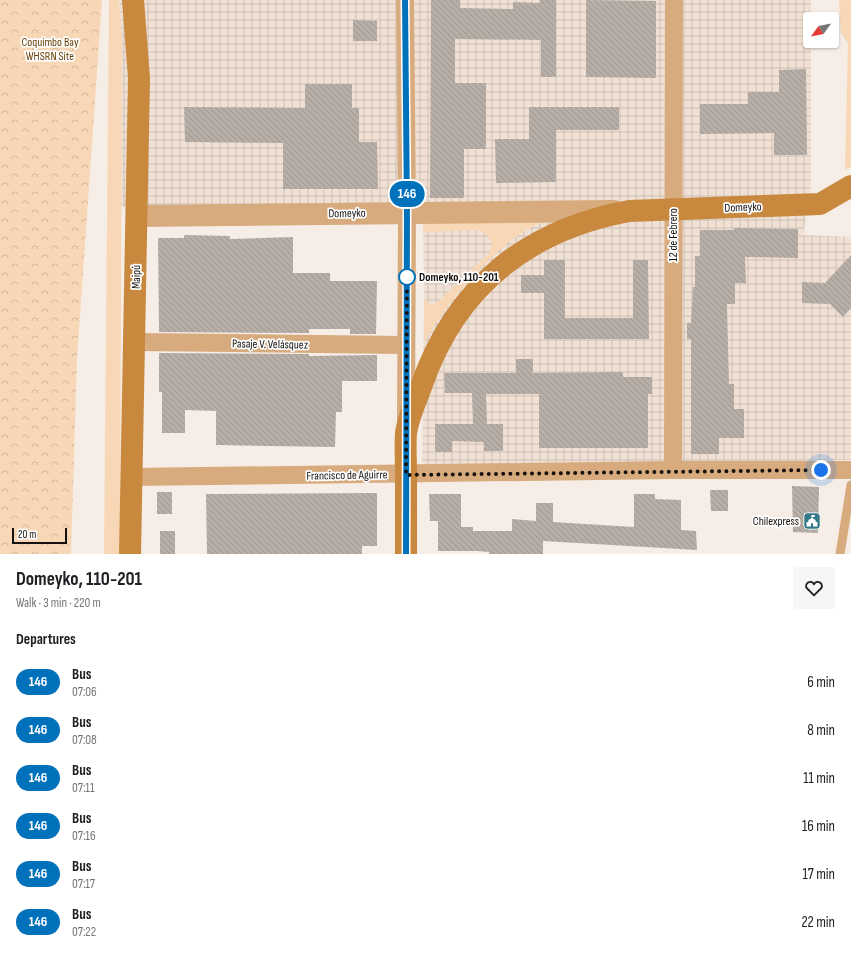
<!DOCTYPE html>
<html lang="en">
<head>
<meta charset="utf-8">
<style>
	:root { --surface:#fff; --page:#f6f6f6; --text:#202124; --muted:#757577 }
	body { margin:0; font-family:"Sofia Sans Condensed",sans-serif; background:var(--page); color:var(--text); height:100vh; display:flex; flex-direction:column; font-size:15px; white-space:nowrap }
	* { box-sizing:border-box; margin:0 }
	p { font-size:13px; color:var(--muted) }
	.icon { flex:none; width:22px; height:22px; fill:none; stroke:currentColor; stroke-width:2; stroke-linecap:round; stroke-linejoin:round }
	.map { position:relative; height:554px; overflow:hidden }
	.drawer { display:flex; flex-direction:column; background:var(--surface); flex:1 }
	.drawer>* { flex:none }
	.badge { padding:0 8px; border-radius:13px; font-size:14px; line-height:26px }
	.needle { width:26px; rotate:237deg }
	.controls { position:absolute; left:803px; top:12px; display:grid; gap:8px }
	.controls a { display:grid; place-items:center; width:36px; height:36px; border-radius:4px; background:var(--surface); box-shadow:0 1px 3px #0004; font-size:20px }
	.scale { position:absolute; left:12px; bottom:10px; width:55px; box-sizing:border-box; padding-left:4px; border:2px solid #14110e; border-top:0; font-size:11px; line-height:14px; white-space:nowrap; color:#14110e; -webkit-text-stroke:3px #fff; paint-order:stroke }
	.you { position:absolute; width:20px; height:20px; margin:-10px; border:3px solid #fff; border-radius:50%; background:#1a73e8; box-shadow:0 0 0 6px #1a73e833 }
	.map>.badge { position:absolute; translate:-50% -50%; box-shadow:0 0 0 2px #fff }
	h2 { padding:0 16px; font-size:15px; line-height:36px }
	.round { display:grid; place-items:center; flex:none; width:42px; height:42px; border-radius:4px; background:var(--page) }
	.headline { display:flex; align-items:center; justify-content:space-between; height:68px; padding:0 16px }
	h1 { font-size:19px; font-weight:700; line-height:30px }
	ul { padding:0; list-style:none }
	li { display:flex; align-items:center; gap:12px; height:48px; padding:0 16px }
	li div { flex:1 }
	li b { display:block; font-size:15px }
	li em { font-style:normal }
	li .badge { min-width:44px; font-weight:700; text-align:center }
	.map>svg:first-child { display:block }
</style>
</head>
<body>
<div class="map">
<svg width="851" height="554" viewBox="0 0 851 554">
	<defs>
		<pattern id="industrial-grid" width="8" height="8" patternUnits="userSpaceOnUse"><rect width="8" height="8" fill="#f0e1d4"/><path d="M0 4h8M4 0v8" fill="none" stroke="#cdc0b5"/></pattern>
		<pattern id="park-crowns" width="20" height="18" patternUnits="userSpaceOnUse"><rect width="20" height="18" fill="#f7d7b6"/><path d="M2 6a3 3 0 1 1 6 0M12 15a3 3 0 1 1 6 0" fill="none" stroke="#d3b89b"/></pattern>
		<pattern id="building-back-hatch" width="6" height="6" patternUnits="userSpaceOnUse"><rect width="6" height="6" fill="#b7afa7"/><path d="M-1 5l2 2M0 0l6 6M5-1l2 2" fill="none" stroke="#9c968f"/></pattern>
	</defs>
	<rect width="100%" height="100%" fill="#f6eee6"/>
	<path fill="url(#industrial-grid)" d="M 119,0 L 811,0 L 811,187 L 803,235 L 851,237 L 851,460 L 422,468 L 424,298 L 423,220 L 158,207 L 121,207 L 122,37 Z"/>
	<g fill="#f7d7b6">
		<path d="M 109,0 L 119,0 L 122,37 L 120,554 L 104,554 Z"/>
		<path d="M 839,0 L 851,0 L 851,167 L 845,170 L 848,43 L 841,33 Z"/>
		<path d="M 423,220 L 560,220 C 553,221 545,222 539,224 C 498,240 444,305 424,343 L 424,298 L 431,305 L 438,302 L 490,252 L 492,243 L 487,234 L 479,230 L 423,232 Z"/>
	</g>
	<path fill="url(#park-crowns)" d="M 0,0 L 102,0 L 77,359 L 71,554 L 0,554 Z"/>
	<g fill="url(#building-back-hatch)">
		<path d="M 431,0 L 460,0 L 460,8 L 513,9 L 513,2 L 540,3 L 540,0 L 556,0 L 556,77 L 541,77 L 541,40 L 455,39 L 455,83 L 486,83 L 486,149 L 464,149 L 464,198 L 430,198 Z"/>
		<path d="M 586,0 L 656,1 L 656,78 L 586,77 Z"/>
		<path d="M 353,20 L 377,21 L 377,41 L 353,41 Z"/>
		<path d="M 806,69 L 807,155 L 774,155 L 774,133 L 700,134 L 700,104 L 748,104 L 748,92 L 779,92 L 779,70 Z"/>
		<path d="M 305,84 L 352,84 L 352,108 L 359,108 L 359,142 L 377,142 L 378,189 L 283,189 L 283,143 L 185,142 L 184,107 L 305,108 Z"/>
		<path d="M 529,107 L 619,107 L 619,130 L 556,130 L 556,182 L 496,183 L 495,139 L 529,139 Z"/>
		<path d="M 734,228 L 798,229 L 798,258 L 745,257 L 746,283 L 735,283 L 735,304 L 727,304 L 729,384 L 734,384 L 734,409 L 744,409 L 744,438 L 719,438 L 719,454 L 691,454 L 691,339 L 687,339 L 687,323 L 691,323 L 693,287 L 695,287 L 695,256 L 700,256 L 700,230 L 734,230 Z"/>
		<path d="M 184,235 L 230,236 L 230,239 L 293,237 L 293,273 L 330,273 L 330,281 L 377,281 L 376,334 L 350,334 L 350,329 L 309,329 L 309,333 L 159,332 L 158,238 L 184,238 Z"/>
		<path d="M 851,255 L 851,308 L 843,317 L 830,304 L 802,303 L 802,282 L 825,283 Z"/>
		<path d="M 544,260 L 565,260 L 565,318 L 633,318 L 633,260 L 648,260 L 649,339 L 544,339 L 544,293 L 521,293 L 521,275 L 544,275 Z"/>
		<path d="M 159,353 L 309,354 L 309,356 L 377,355 L 377,381 L 342,381 L 342,412 L 336,412 L 335,447 L 216,445 L 216,411 L 185,410 L 185,433 L 162,433 L 162,392 L 159,392 Z"/>
		<path d="M 516,359 L 533,359 L 533,373 L 623,372 L 623,377 L 652,377 L 652,394 L 648,394 L 648,448 L 539,448 L 539,394 L 486,394 L 487,424 L 503,424 L 503,451 L 484,451 L 484,442 L 452,441 L 452,452 L 435,452 L 435,424 L 473,424 L 472,393 L 445,393 L 444,373 L 516,373 Z"/>
		<path d="M 792,486 L 819,487 L 818,533 L 793,532 Z"/>
		<path d="M 710,490 L 728,490 L 728,511 L 711,511 Z"/>
		<rect x="157" y="492" width="15" height="22"/>
		<path d="M 377,493 L 377,546 L 362,546 L 362,554 L 207,554 L 206,494 Z"/>
		<path d="M 429,494 L 461,494 L 461,527 L 473,527 L 473,531 L 512,531 L 512,519 L 536,521 L 536,503 L 553,503 L 553,522 L 634,527 L 634,494 L 655,494 L 655,499 L 681,500 L 681,530 L 696,531 L 697,550 L 543,541 L 543,554 L 489,554 L 489,552 L 477,551 L 438,551 L 438,521 L 430,521 Z"/>
		<rect x="160" y="531" width="15" height="23"/>
	</g>
	<g fill="none" stroke-linecap="round" stroke-linejoin="round">
		<path stroke="#d7ab7e" stroke-width="9" d="M 840,554 L 851,485"/>
		<g stroke="#d7ab7e" stroke-width="18">
			<path d="M 405,0 L 407,212 L 406,419"/>
			<path d="M 135,342 L 406,345"/>
			<path d="M 673,470 L 674,0"/>
			<path d="M 130,477 L 673,470 L 851,470"/>
		</g>
		<path stroke="#d7ab7e" stroke-width="22" d="M 137,216 L 614,211"/>
		<g stroke="#c8883e" stroke-width="22">
			<path d="M 130,554 L 139,78 L 133,0"/>
			<path d="M 406,554 C 406,527 406,499 406,472 C 406,459 405,446 406,433 C 408,418 416,401 421,387 C 455,287 527,230 629,211 L 820,204 L 851,186"/>
		</g>
	</g>
	<g fill="none" stroke-linecap="round" stroke-linejoin="round">
		<defs>
			<path id="line" d="M 405,0 L 407,212 L 406,554"/>
		</defs>
		<use href="#line" stroke="#fff" stroke-width="9"/>
		<use href="#line" stroke="#0072bc" stroke-width="6"/>
		<path stroke="#14110e" stroke-width="4" stroke-dasharray="0 7.2" d="M 407,277 L 406,475 L 821,470"/>
	</g>
	<defs>
		<symbol id="civic-square" viewBox="-11 -11 22 22"><rect x="-9" y="-9" width="18" height="18" rx="4" fill="#347788" stroke="#fff"/><path d="M-.6-6.5H3V-4.5H.6V-3L4-1V1h2V6H-6V1h2V-1L-.6-3ZM-1.2 2.5V6h2.4V2.5Z" fill="#fff"/></symbol>
	</defs>
	<g fill-rule="evenodd">
		<use href="#civic-square" x="802" y="511" width="20" height="20"/>
	</g>
	<circle fill="#fff" stroke="#0072bc" stroke-width="2" cx="407" cy="277" r="8"/>
	<g text-anchor="middle" stroke-width="3.5" stroke-linejoin="round" paint-order="stroke">
		<g font-size="12" fill="#6a4109" stroke="#fff">
			<text x="50" y="46">Coquimbo Bay<tspan x="50" dy="14">WHSRN Site</tspan></text>
		</g>
		<g font-size="12" fill="#14110e" stroke="#fff">
			<text transform="translate(743 207) rotate(-2)" y="4">Domeyko</text>
			<text transform="translate(347 213) rotate(-1)" y="4">Domeyko</text>
			<text transform="translate(673 235) rotate(-90)" y="4">12 de Febrero</text>
			<text transform="translate(136 277) rotate(-89)" y="4">Maipú</text>
			<text transform="translate(270 344) rotate(1)" y="4">Pasaje V. Velásquez</text>
			<text transform="translate(347 475) rotate(-1)" y="4">Francisco de Aguirre</text>
		</g>
		<g font-size="12" font-weight="bold" fill="#14110e" stroke="#fff" text-anchor="start">
			<text x="419" y="281">Domeyko, 110-201</text>
		</g>
		<g font-size="12" fill="#14110e" stroke="#fff" text-anchor="end">
			<text x="799" y="525">Chilexpress</text>
		</g>
	</g>
</svg>
<div class="controls">
<a><svg class="needle" viewBox="-14 -14 28 28"><path d="M0-13l5 13h-10z" fill="#e53935"/><path d="M0 13l5-13h-10z" fill="#757577"/></svg></a>
</div>
<div class="scale">20 m</div>
<div class="you" style="left:821px;top:470px"></div>
<b class="badge" style="left:407px;top:194px;background:#0072bc;color:#fff">146</b>
</div>
<section class="drawer">
<div class="headline"><div><h1>Domeyko, 110-201</h1><p>Walk · 3 min · 220 m</p></div><a class="round"><svg class="icon" aria-label="heart" viewBox="0 0 24 24"><path d="M12 20l-8-8c-3-5 5-10 8-4 3-6 11-1 8 4z"/></svg></a></div>
<h2>Departures</h2>
<ul>
<li><span class="badge" style="background:#0072bc;color:#fff">146</span><div><b>Bus</b><p>07:06</p></div><em>6 min</em></li>
<li><span class="badge" style="background:#0072bc;color:#fff">146</span><div><b>Bus</b><p>07:08</p></div><em>8 min</em></li>
<li><span class="badge" style="background:#0072bc;color:#fff">146</span><div><b>Bus</b><p>07:11</p></div><em>11 min</em></li>
<li><span class="badge" style="background:#0072bc;color:#fff">146</span><div><b>Bus</b><p>07:16</p></div><em>16 min</em></li>
<li><span class="badge" style="background:#0072bc;color:#fff">146</span><div><b>Bus</b><p>07:17</p></div><em>17 min</em></li>
<li><span class="badge" style="background:#0072bc;color:#fff">146</span><div><b>Bus</b><p>07:22</p></div><em>22 min</em></li>
</ul>
</section>
</body>
</html>
